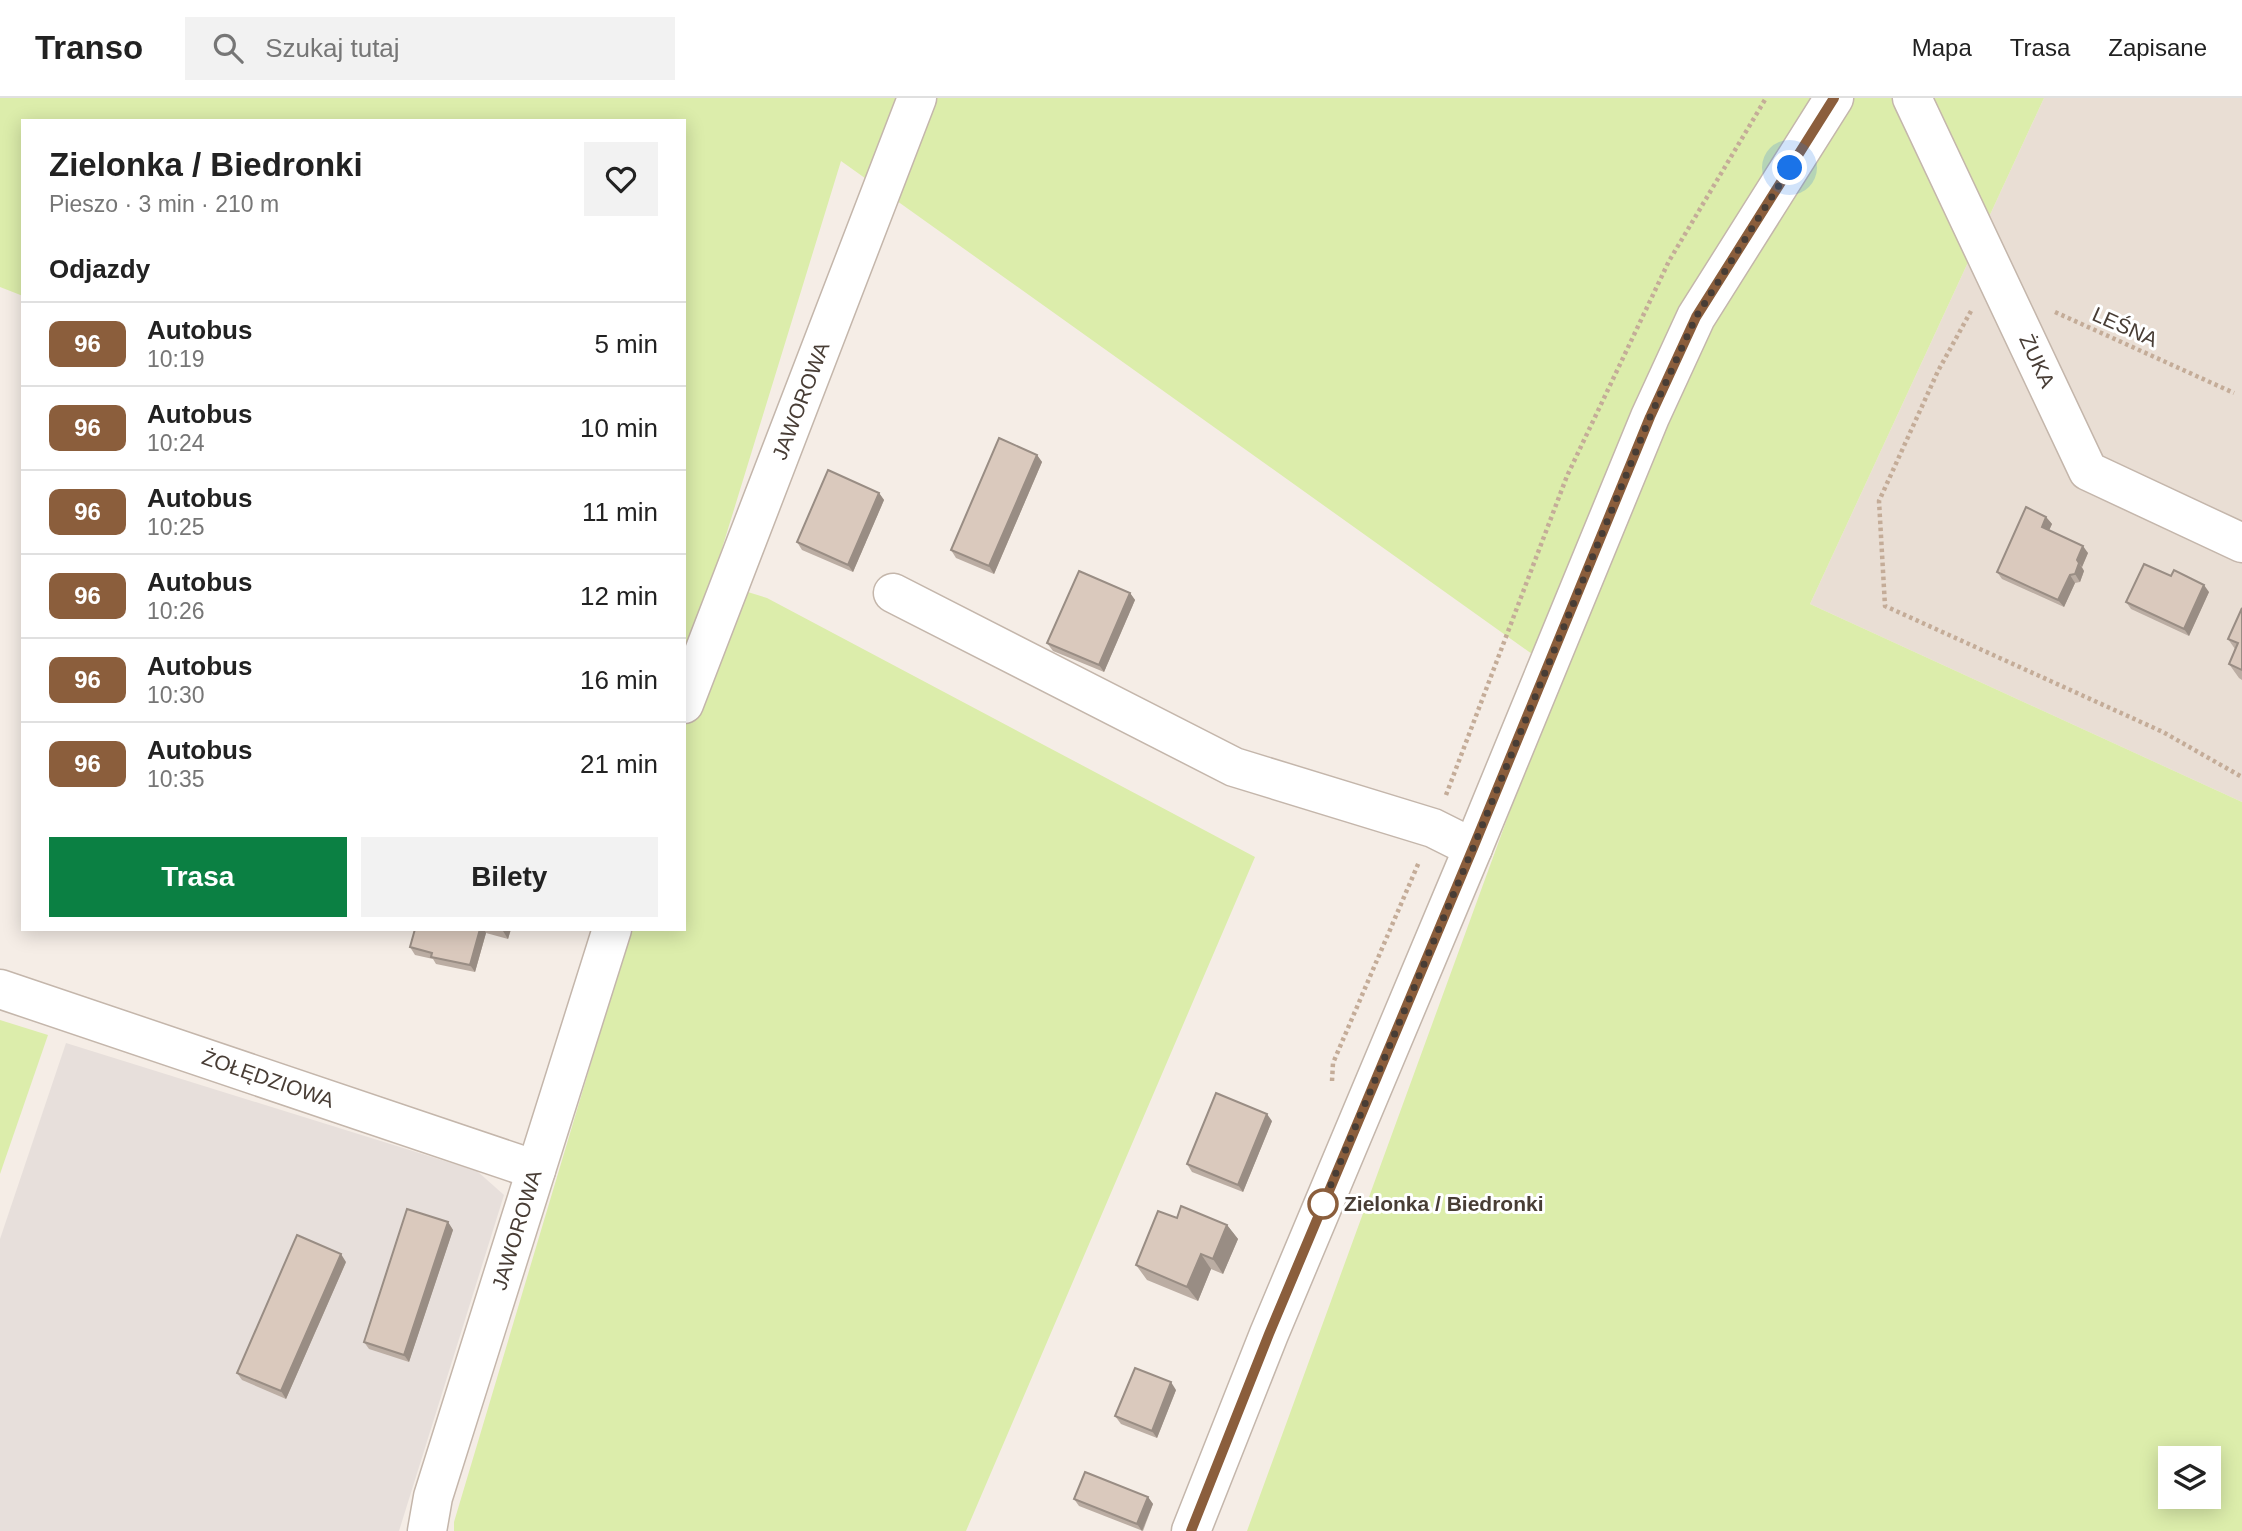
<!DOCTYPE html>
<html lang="pl">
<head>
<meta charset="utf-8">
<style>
	:root { --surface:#fff; --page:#f2f2f2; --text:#222; --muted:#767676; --line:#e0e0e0; --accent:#0b8043 }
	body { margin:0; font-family:Arial,sans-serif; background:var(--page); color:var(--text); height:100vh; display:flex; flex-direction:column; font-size:26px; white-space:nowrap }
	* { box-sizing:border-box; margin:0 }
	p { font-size:23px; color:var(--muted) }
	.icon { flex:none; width:38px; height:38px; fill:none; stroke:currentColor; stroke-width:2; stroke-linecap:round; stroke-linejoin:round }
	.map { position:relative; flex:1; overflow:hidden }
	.sheet { position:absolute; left:21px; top:21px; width:665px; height:812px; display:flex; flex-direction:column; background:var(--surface); border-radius:0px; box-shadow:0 4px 18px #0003 }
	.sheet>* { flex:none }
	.badge { padding:0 14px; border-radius:10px; font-size:24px; line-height:46px }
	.buttons { position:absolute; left:2158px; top:1348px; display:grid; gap:14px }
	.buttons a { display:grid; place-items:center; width:63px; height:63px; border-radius:0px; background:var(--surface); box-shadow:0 4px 18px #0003; font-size:35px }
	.you { position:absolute; width:35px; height:35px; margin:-18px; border:5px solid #fff; border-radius:50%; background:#1a73e8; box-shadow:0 0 0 10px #1a73e833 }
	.map>.badge { position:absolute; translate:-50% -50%; box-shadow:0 0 0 4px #fff }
	h2 { padding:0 28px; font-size:26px; line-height:63px }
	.round { display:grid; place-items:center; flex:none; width:74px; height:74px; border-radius:0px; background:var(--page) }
	.head { display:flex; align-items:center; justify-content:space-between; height:119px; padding:0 28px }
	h1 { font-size:33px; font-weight:600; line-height:52px }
	.primary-button { display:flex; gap:14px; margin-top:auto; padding:14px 28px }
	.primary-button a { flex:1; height:80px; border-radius:0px; background:var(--accent); color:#fff; font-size:28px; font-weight:600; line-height:80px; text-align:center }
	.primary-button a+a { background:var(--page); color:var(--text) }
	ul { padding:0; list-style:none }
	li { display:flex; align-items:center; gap:21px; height:84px; padding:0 28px; border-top:2px solid var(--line) }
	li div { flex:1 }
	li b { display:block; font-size:26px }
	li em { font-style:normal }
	li .badge { min-width:77px; font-weight:700; text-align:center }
	header { display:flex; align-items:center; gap:42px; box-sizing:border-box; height:98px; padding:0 35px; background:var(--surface); border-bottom:2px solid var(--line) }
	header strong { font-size:33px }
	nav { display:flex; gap:38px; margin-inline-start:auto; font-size:24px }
	.search { width:490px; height:63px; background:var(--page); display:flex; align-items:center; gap:18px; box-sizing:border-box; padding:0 24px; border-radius:0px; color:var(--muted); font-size:26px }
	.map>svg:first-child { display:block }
</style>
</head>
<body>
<header>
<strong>Transo</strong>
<div class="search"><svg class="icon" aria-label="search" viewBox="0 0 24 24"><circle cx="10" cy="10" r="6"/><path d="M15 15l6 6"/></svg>Szukaj tutaj</div>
<nav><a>Mapa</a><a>Trasa</a><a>Zapisane</a></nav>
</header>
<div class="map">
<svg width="2242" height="1433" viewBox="0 0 2242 1433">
	<rect width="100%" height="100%" fill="#f5ede6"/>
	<path fill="#e9ded4" d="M 2044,0 L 2242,0 L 2242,704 L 1810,506 Z"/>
	<path fill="#e7dfdb" d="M 66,945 L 477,1073 L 504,1097 L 399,1433 L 0,1433 L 0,1141 Z"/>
	<g fill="#dcedab" fill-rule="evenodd">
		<path d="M 0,0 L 2044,0 L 1810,506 L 2242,704 L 2242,1433 L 1247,1433 L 1560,576 L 841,63 L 712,483 L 767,500 L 1255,759 L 966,1433 L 454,1433 L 454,1424 L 631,831 L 684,831 L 684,23 L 23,23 L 23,198 L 0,189 ZM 2170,1360 L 2208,1360 L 2208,1398 L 2170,1398 Z"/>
		<path d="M 0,922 L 48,937 L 0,1076 Z"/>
	</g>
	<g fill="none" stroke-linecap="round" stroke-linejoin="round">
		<defs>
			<g id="minor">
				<path d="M 1912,0 L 2088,373 L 2242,445"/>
				<path d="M 893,495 L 1234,669 L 1433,730 L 1473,750"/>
				<path d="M 684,606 L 917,0"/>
				<path d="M 0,891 L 536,1072"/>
				<path d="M 427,1433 L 433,1399 L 612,831"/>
				<path d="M 1191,1433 L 1269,1236 L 1473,750 L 1650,319 L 1696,219 L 1834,0"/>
			</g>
		</defs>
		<use href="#minor" stroke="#c4b6ab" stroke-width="41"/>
		<g stroke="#c4ac98" stroke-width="4.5" stroke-dasharray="3.5 3.5" stroke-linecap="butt">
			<path d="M 1971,213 L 1938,273 L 1879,403 L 1885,508 L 2163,634 L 2242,679"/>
			<path d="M 2055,214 L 2234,295"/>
			<path d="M 1446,697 L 1567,378 L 1669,163 L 1766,0"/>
			<path d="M 1332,983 L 1333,965 L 1419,764"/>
		</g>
		<use href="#minor" stroke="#fff" stroke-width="38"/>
	</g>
	<g fill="#bbada3">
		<path d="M 1037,357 L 1042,364 L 994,476 L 956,460 L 951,452 Z"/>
		<path d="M 879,395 L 884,402 L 853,474 L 802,452 L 797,444 Z"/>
		<path d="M 2046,419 L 2052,426 L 2049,432 L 2088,455 L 2082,469 L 2084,473 L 2080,484 L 2075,485 L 2064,509 L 2002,481 L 1997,474 Z"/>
		<path d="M 2209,494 L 2189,538 L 2131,511 L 2126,504 Z"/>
		<path d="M 1130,495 L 1135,502 L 1104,574 L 1053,553 L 1047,545 Z"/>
		<path d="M 2242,510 L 2242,582 L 2239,580 L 2229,566 L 2235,551 L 2228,541 Z"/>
		<path d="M 415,831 L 511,831 L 508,841 L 486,835 L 475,874 L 436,866 L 433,861 L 415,857 L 410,849 Z"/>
		<path d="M 1272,1023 L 1243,1094 L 1192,1074 L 1187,1066 Z"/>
		<path d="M 1177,1120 L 1227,1127 L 1238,1141 L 1223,1176 L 1211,1171 L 1198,1203 L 1147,1182 L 1136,1167 Z"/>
		<path d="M 448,1124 L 453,1132 L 409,1264 L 369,1251 L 364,1244 Z"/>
		<path d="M 346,1164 L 286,1301 L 242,1282 L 237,1275 Z"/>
		<path d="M 1176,1292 L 1157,1340 L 1121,1326 L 1115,1318 Z"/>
		<path d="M 1148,1399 L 1153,1406 L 1143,1433 L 1079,1408 L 1074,1401 Z"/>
	</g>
	<g fill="#998d84">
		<path d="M 1037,357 L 1042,364 L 994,476 L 989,468 Z"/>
		<path d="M 879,395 L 884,402 L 853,474 L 848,467 Z"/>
		<path d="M 2046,419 L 2052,426 L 2047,437 L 2042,429 Z"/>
		<path d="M 2083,448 L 2088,455 L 2082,469 L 2077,462 Z"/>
		<path d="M 2079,465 L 2084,473 L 2080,484 L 2075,476 Z"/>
		<path d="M 2070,477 L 2075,485 L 2064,509 L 2058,502 Z"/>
		<path d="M 2204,487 L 2209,494 L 2189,538 L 2184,531 Z"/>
		<path d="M 1130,495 L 1135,502 L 1104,574 L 1099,567 Z"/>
		<path d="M 480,831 L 484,831 L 486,835 L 475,874 L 470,867 Z"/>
		<path d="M 503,831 L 511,831 L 508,841 L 503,833 Z"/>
		<path d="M 1267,1016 L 1272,1023 L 1243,1094 L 1238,1087 Z"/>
		<path d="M 448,1124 L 453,1132 L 409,1264 L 404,1257 Z"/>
		<path d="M 1227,1127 L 1238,1141 L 1223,1176 L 1213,1161 Z"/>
		<path d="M 341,1156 L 346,1164 L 286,1301 L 281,1293 Z"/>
		<path d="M 1201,1156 L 1211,1171 L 1198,1203 L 1187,1189 Z"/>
		<path d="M 1171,1284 L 1176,1292 L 1157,1340 L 1152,1333 Z"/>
		<path d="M 1148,1399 L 1153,1406 L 1142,1433 L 1137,1426 Z"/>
	</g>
	<g fill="#dac9bd" stroke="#998d84" stroke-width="2">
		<path d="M 999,340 L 1037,357 L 989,468 L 951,452 Z"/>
		<path d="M 828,372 L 879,395 L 848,467 L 797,444 Z"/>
		<path d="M 2026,409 L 2046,419 L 2042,429 L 2083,448 L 2077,462 L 2079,465 L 2075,476 L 2070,477 L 2058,502 L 1997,474 Z"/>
		<path d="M 2144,466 L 2171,478 L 2174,472 L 2204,487 L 2184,531 L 2126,504 Z"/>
		<path d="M 1079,473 L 1130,495 L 1099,567 L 1047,545 Z"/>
		<path d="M 2242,510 L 2242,572 L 2229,566 L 2238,545 L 2228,541 Z"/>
		<path d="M 415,831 L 480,831 L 470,867 L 431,859 L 432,855 L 410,849 Z"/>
		<path d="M 1216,995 L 1267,1016 L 1238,1087 L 1187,1066 Z"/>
		<path d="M 1181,1108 L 1227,1127 L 1213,1161 L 1201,1156 L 1187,1189 L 1136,1167 L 1158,1113 L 1177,1120 Z"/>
		<path d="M 407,1111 L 448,1124 L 404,1257 L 364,1244 Z"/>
		<path d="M 297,1137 L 341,1156 L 281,1293 L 237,1275 Z"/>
		<path d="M 1135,1270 L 1171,1284 L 1152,1333 L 1115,1318 Z"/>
		<path d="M 1085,1374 L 1148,1399 L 1137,1426 L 1074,1401 Z"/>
	</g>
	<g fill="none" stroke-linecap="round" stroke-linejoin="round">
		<defs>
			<path id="line" d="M 1191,1433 L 1269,1236 L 1473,750 L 1650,319 L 1696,219 L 1834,0"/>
		</defs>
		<use href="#line" stroke="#fff" stroke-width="16"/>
		<use href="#line" stroke="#8b5e3c" stroke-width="10"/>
		<path stroke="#483d35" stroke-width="7" stroke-dasharray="0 12.6" d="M 1323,1106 L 1322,1108 L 1473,750 L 1650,319 L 1696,219 L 1790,70"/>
	</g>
	<circle fill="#fff" stroke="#8b5e3c" stroke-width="3.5" cx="1323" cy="1106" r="14"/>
	<g text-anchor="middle" stroke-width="6" stroke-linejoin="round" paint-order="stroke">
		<g font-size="21" fill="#483d35" stroke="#fff">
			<text transform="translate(2125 229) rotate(24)" y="7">LEŚNA</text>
			<text transform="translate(2037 263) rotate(65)" y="7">ŻUKA</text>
			<text transform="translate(801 303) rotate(-69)" y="7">JAWOROWA</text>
			<text transform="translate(268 981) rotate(19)" y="7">ŻOŁĘDZIOWA</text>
			<text transform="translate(517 1132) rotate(-73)" y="7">JAWOROWA</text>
		</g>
		<g font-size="21" font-weight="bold" fill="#483d35" stroke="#fff" text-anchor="start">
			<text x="1344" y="1113">Zielonka / Biedronki</text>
		</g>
	</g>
</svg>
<div class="buttons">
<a><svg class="icon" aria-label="layers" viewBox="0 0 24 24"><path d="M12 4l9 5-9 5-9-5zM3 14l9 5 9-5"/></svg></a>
</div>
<div class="you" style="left:1790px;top:70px"></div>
<section class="sheet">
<div class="head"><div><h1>Zielonka / Biedronki</h1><p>Pieszo · 3 min · 210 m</p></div><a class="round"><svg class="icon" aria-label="heart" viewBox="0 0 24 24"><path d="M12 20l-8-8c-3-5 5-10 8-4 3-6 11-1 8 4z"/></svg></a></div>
<h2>Odjazdy</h2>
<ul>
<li><span class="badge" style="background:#8b5e3c;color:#fff">96</span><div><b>Autobus</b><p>10:19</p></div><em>5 min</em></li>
<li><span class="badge" style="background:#8b5e3c;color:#fff">96</span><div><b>Autobus</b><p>10:24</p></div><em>10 min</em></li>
<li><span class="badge" style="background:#8b5e3c;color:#fff">96</span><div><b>Autobus</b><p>10:25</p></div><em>11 min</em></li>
<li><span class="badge" style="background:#8b5e3c;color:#fff">96</span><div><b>Autobus</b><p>10:26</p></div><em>12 min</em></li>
<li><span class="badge" style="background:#8b5e3c;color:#fff">96</span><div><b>Autobus</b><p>10:30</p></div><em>16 min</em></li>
<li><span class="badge" style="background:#8b5e3c;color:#fff">96</span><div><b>Autobus</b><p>10:35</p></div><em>21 min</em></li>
</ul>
<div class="primary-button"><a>Trasa</a><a>Bilety</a></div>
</section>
</div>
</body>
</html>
